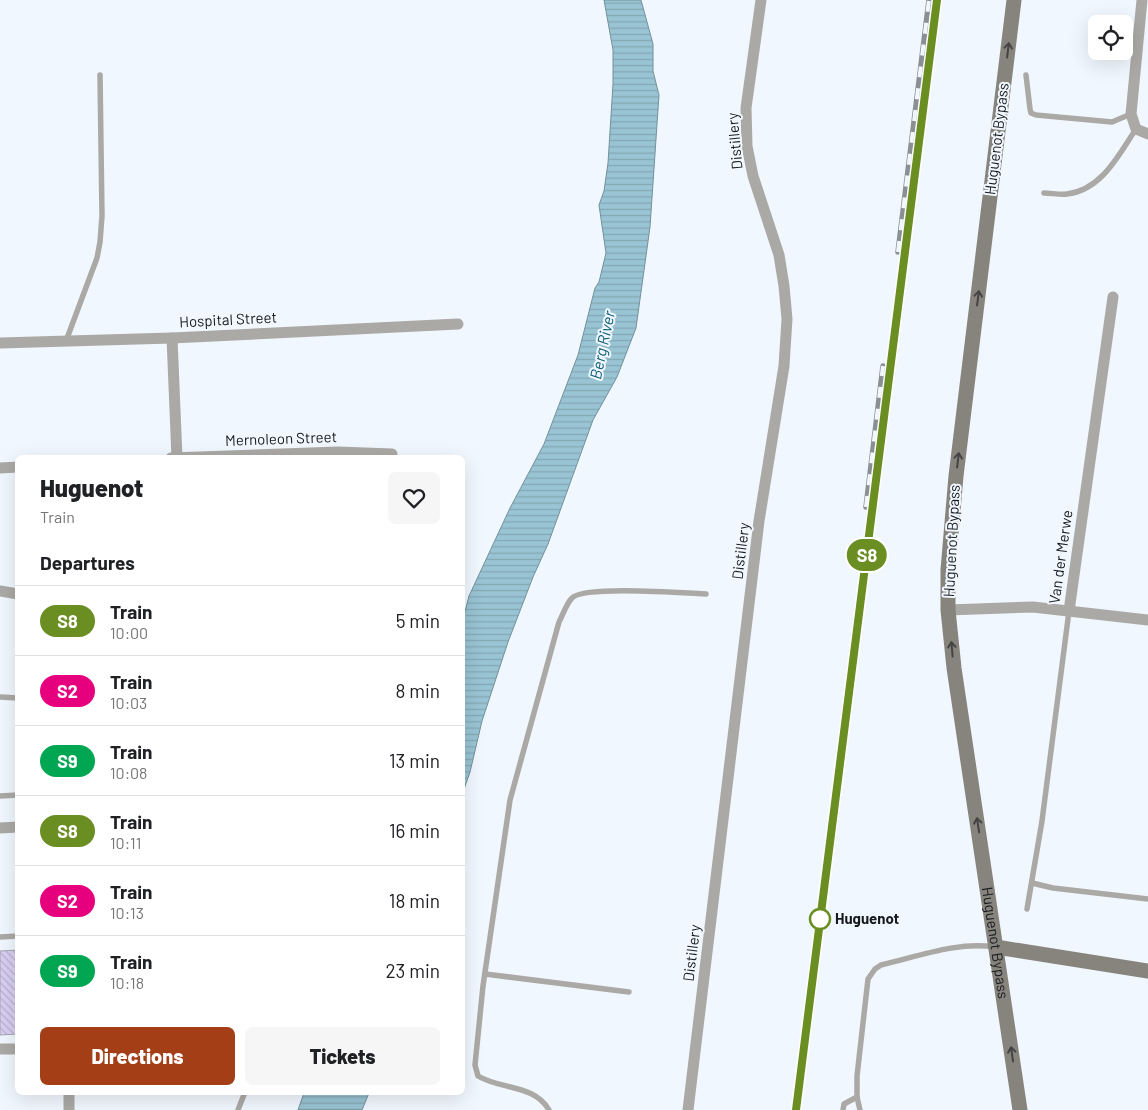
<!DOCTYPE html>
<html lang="en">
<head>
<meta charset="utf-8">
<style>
	:root { --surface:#fff; --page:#f6f6f6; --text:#202124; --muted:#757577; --line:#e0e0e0; --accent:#a43e17 }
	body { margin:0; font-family:Barlow,sans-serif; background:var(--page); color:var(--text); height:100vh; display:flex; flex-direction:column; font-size:19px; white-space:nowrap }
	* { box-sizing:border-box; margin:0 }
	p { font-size:16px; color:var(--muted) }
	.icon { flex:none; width:28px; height:28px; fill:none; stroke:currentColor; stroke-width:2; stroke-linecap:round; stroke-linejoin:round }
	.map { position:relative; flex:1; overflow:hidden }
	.details { position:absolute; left:15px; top:455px; width:450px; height:640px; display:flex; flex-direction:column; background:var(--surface); border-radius:8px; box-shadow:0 5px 20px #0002 }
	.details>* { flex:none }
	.badge { padding:0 10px; border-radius:16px; font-size:18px; line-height:32px }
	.buttons { position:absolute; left:1088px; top:15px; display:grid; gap:10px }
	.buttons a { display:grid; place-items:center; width:45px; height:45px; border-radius:8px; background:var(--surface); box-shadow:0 5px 20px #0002; font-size:25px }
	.map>.badge { position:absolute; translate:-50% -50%; box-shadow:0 0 0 2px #fff }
	h2 { padding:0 25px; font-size:19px; line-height:45px }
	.round { display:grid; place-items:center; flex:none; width:52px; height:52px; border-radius:8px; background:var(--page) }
	.summary { display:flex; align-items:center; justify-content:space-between; height:85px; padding:0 25px }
	h1 { font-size:24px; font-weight:800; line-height:38px }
	.action { display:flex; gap:10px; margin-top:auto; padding:10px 25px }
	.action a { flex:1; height:58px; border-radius:8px; background:var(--accent); color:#fff; font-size:20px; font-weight:800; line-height:58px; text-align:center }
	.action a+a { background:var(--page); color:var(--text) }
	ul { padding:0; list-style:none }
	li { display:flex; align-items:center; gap:15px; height:70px; padding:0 25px; border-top:1px solid var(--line) }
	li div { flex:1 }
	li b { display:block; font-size:19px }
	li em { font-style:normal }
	li .badge { min-width:55px; font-weight:700; text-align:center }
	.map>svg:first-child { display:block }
</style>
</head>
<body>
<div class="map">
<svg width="1148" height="1110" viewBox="0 0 1148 1110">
	<defs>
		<pattern id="water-rules" width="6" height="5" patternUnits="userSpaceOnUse" patternTransform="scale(1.25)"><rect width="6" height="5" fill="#99c4d3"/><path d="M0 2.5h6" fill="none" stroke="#83a8b5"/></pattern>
		<pattern id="building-back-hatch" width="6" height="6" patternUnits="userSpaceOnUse" patternTransform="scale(1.25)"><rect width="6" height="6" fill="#d8cff3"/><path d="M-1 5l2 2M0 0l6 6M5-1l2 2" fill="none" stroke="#b9b1d0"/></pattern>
	</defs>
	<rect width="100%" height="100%" fill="#f1f7fe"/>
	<g fill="url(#water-rules)" stroke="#72919c">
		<path d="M 604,0 L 641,0 L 653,44 L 653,71 L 659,95 L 650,227 L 636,328 L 617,377 L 593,420 L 548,544 L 533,577 L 508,642 L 482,721 L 470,772 L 463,792 L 462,623 L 469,596 L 510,508 L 544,444 L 578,355 L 595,288 L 599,282 L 606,253 L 599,205 L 604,191 L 608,163 L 613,84 L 613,50 Z"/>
		<path d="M 304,1093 L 304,1092 L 369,1093 L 362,1110 L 298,1110 Z"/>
	</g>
	<path fill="url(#building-back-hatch)" stroke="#a6a4ae" d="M 18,950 L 18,1034 L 0,1035 L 0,951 Z"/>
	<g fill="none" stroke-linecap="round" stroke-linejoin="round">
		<g stroke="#aba9a5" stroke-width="5.5">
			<path d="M 1026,75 L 1030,109 L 1031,113 L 1036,115 L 1112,122 L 1131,114"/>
			<path d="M 1044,193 C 1051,193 1060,195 1067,194 C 1102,190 1119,154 1136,129"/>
			<path d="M 66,341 L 97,258 L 100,242 L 102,216 L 100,75"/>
			<path d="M 0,697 L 18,698"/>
			<path d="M 0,796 L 18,795"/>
			<path d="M 1032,883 L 1053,888 L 1148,899"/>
			<path d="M 1027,909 L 1042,821 L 1069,611"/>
			<path d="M 0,937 L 18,936"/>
			<path d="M 485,974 L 629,992"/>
			<path d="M 238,1110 L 245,1092"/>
			<path d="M 549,1110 C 534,1084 501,1090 478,1076 L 475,1065 L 483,986 L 510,800 L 559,622 C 563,615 566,604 572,598 C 584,585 684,593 706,594"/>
			<path d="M 843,1110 L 844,1104 L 857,1097"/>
			<path d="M 860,1110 L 857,1097 L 857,1076 L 868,979 L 875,969 L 881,965 C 916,957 959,941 994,947"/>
		</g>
		<g stroke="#aba9a5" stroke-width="11">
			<path d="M 1142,0 L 1131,114 L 1136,129 L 1148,134"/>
			<path d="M 172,338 L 177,458"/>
			<path d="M 0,343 L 172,338 L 458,324"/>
			<path d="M 171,458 L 338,452 L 392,454"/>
			<path d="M 0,468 L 18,467"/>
			<path d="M 0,591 L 18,594"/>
			<path d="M 948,610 L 1033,607 L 1148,620"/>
			<path d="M 1069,611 L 1113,297"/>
			<path d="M 0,828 L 18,827"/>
			<path d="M 0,1049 L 18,1049"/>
			<path d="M 69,1092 L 69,1110"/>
			<path d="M 688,1110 L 759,521 L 784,366 L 787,319 L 784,286 L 779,255 L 753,176 L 747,146 L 746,108 L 761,0"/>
		</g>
		<g stroke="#87847e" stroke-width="15">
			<path id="s1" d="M 1014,0 L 956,476 L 948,570 L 948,610 L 954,668 L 1020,1110"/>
			<path d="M 996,947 L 1148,971"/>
		</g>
		<defs>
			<g id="rail">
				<path d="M 898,252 L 929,0"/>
				<path d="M 866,507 L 883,366"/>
				<path d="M 796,1110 L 937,0"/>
			</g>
		</defs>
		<use href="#rail" stroke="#8a8f94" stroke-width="5.5"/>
		<use href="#rail" stroke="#f1f7fe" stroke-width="4" stroke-dasharray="11" stroke-linecap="butt"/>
	</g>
	<defs><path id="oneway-shaft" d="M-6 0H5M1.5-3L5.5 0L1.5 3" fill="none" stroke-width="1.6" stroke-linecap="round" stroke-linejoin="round" transform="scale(1.25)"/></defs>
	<g stroke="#444">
		<use href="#oneway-shaft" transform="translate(1008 50) rotate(-83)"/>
		<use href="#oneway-shaft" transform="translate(978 298) rotate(-83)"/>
		<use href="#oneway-shaft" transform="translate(958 460) rotate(-83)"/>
		<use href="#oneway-shaft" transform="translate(952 649) rotate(-95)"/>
		<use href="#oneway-shaft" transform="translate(978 825) rotate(-99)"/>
		<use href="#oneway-shaft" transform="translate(1012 1054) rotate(-98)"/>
	</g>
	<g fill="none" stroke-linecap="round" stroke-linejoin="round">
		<defs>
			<path id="line" d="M 796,1110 L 937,0"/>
		</defs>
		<use href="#line" stroke="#fff" stroke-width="11"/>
		<use href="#line" stroke="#6b8e23" stroke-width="8"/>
	</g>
	<circle fill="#fff" stroke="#6b8e23" stroke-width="2.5" cx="820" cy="919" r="10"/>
	<g text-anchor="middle" stroke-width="4" stroke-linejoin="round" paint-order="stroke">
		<g font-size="15" fill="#171a1d" stroke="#f1f7fe">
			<text transform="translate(997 139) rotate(-83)" y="5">Huguenot Bypass</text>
			<text transform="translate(735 141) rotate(-95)" y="5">Distillery</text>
			<text transform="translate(228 320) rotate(-3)" y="5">Hospital Street</text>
			<text transform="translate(281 439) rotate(-2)" y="5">Mernoleon Street</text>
			<text transform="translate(952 541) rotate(-87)" y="5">Huguenot Bypass</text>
			<text transform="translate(741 551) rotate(-83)" y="5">Distillery</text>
			<text transform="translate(1061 557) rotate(-82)" y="5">Van der Merwe</text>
			<text dy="5" stroke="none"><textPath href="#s1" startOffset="950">Huguenot Bypass</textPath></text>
			<text transform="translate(692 953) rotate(-83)" y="5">Distillery</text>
		</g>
		<g font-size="15" font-weight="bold" fill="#171a1d" stroke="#f1f7fe" text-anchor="start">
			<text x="835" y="924">Huguenot</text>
		</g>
		<g font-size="16" font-style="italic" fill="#085d73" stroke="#f1f7fe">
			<text transform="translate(602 345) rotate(-78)" y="6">Berg River</text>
		</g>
	</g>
</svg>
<div class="buttons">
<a><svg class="icon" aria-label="locate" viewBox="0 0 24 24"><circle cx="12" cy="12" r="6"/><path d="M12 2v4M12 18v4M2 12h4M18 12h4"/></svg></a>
</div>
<b class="badge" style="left:867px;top:555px;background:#6b8e23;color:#fff">S8</b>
<section class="details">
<div class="summary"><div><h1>Huguenot</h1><p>Train</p></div><a class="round"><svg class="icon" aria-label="heart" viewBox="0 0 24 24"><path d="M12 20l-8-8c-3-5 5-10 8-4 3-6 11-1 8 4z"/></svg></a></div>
<h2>Departures</h2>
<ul>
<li><span class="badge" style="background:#6b8e23;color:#fff">S8</span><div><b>Train</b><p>10:00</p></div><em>5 min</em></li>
<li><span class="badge" style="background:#e6007e;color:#fff">S2</span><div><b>Train</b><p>10:03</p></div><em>8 min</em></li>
<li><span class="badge" style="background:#00a651;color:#fff">S9</span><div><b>Train</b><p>10:08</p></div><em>13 min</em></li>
<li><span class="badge" style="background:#6b8e23;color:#fff">S8</span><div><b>Train</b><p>10:11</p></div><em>16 min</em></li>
<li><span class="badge" style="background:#e6007e;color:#fff">S2</span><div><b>Train</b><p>10:13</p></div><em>18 min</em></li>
<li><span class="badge" style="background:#00a651;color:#fff">S9</span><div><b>Train</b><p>10:18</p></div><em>23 min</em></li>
</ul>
<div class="action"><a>Directions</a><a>Tickets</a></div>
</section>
</div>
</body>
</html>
